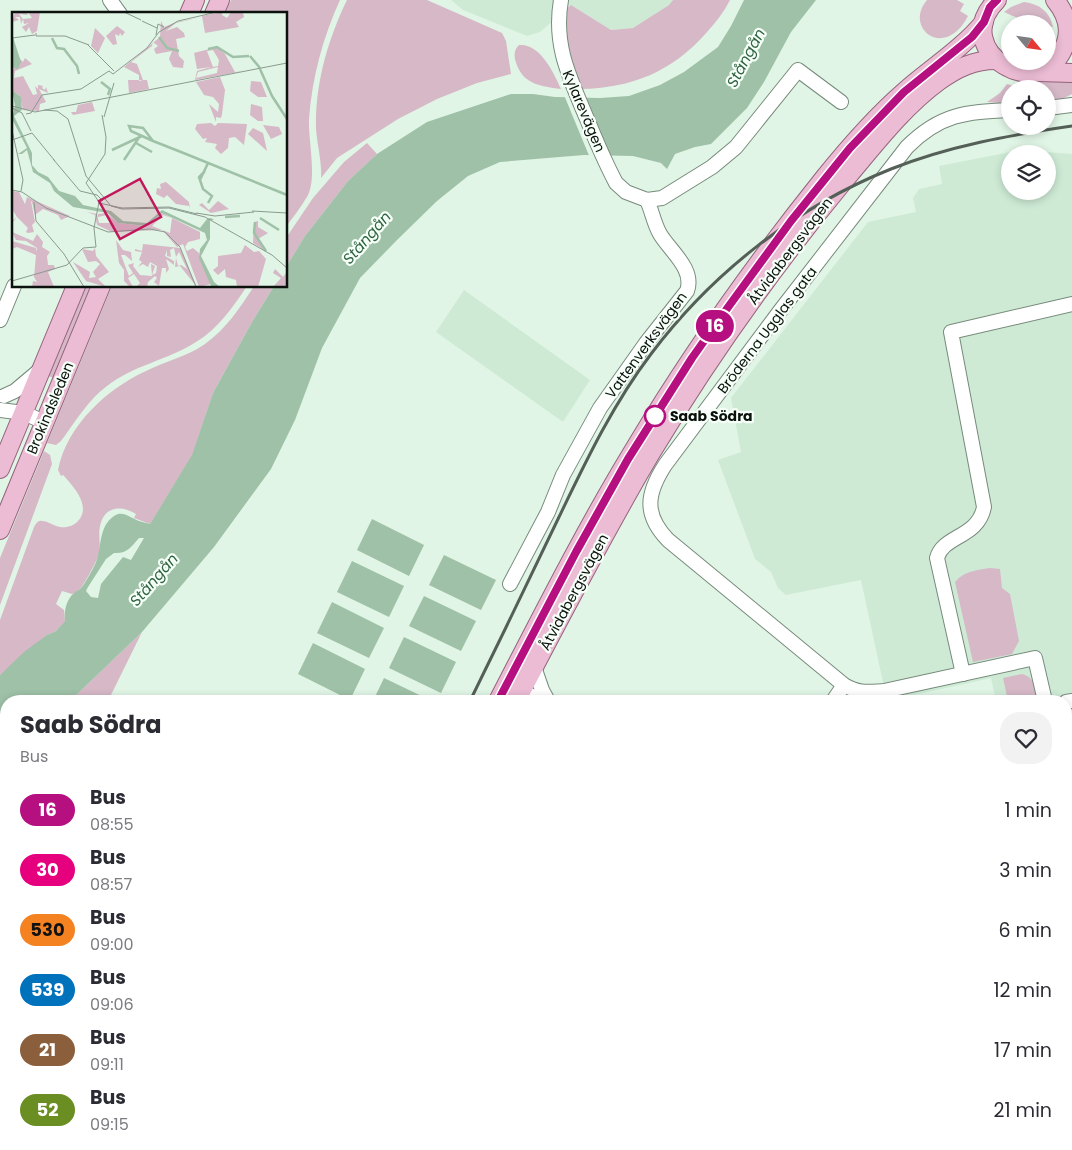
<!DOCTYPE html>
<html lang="en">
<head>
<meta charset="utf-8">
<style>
	:root { --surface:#fff; --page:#f2f2f3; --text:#2b2b33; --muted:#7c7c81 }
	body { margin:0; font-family:Poppins,sans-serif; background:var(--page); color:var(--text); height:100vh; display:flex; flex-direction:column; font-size:19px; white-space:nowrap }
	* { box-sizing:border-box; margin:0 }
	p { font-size:16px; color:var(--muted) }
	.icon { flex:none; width:28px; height:28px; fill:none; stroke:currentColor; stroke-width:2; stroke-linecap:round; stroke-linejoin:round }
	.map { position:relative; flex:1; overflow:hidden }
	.sheet { position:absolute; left:0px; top:695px; width:1072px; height:455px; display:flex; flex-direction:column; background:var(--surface); border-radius:20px 20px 0 0; box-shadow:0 2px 8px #0003 }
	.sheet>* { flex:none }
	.badge { padding:0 10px; border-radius:16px; font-size:18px; line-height:32px }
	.needle { width:32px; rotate:119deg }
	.tools { position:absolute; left:1001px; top:15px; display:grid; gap:10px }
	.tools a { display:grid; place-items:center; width:55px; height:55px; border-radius:50%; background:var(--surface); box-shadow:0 2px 8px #0003; font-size:25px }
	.map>.badge { position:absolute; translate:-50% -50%; box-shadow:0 0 0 2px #fff }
	.round { display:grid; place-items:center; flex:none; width:52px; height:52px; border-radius:20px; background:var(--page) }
	.headline { display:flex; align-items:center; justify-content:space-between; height:85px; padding:0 20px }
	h1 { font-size:24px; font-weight:700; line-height:38px }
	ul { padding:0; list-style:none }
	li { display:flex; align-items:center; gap:15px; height:60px; padding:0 20px }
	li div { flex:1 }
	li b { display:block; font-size:19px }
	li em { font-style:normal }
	li .badge { min-width:55px; font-weight:700; text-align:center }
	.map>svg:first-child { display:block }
</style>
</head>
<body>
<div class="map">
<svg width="1072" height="1150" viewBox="0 0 1072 1150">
	<rect width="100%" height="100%" fill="#e0f5e5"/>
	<g fill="#ceead5" fill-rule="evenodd">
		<path d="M 451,0 L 555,0 L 553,21 L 540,32 L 527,36 L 463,10 Z"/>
		<path d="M 566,0 L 673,0 L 669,5 L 633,28 L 611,30 L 571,5 L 565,10 Z"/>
		<path d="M 1020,150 L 1072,154 L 1072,1150 L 787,1150 L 749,1144 L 1066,1144 L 1066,701 L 996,701 L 991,678 L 887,701 L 861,580 L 786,595 L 778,588 L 771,572 L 755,559 L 718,460 L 741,452 L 731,398 L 868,222 L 916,212 L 913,198 L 919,189 L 942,184 L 939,166 ZM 1010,154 L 1048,154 L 1048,191 L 1010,191 Z"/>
		<path d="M 464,290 L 590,380 L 563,422 L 436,332 Z"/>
	</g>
	<g fill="#d6b8c7">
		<path d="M 231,0 L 340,0 C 323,37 312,78 309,119 C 308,140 317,176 308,195 C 302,206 293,217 286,227 L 286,14 L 225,14 Z"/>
		<path d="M 347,0 L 427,0 L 502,33 L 506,41 L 511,74 L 477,83 L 437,99 L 398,119 L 337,158 L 321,178 C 322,161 317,145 316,128 C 315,84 328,39 347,0 Z"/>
		<path d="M 673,0 L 730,0 C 724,12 716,22 707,32 C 672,72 632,88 580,89 L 566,49 L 565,10 L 571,5 L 611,30 L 633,28 L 669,5 Z"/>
		<path d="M 927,0 L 957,0 L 964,4 L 960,11 L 968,16 C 945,61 903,28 927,0 Z"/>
		<path d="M 1024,2 C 1040,4 1050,12 1053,27 L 1048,27 L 1048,24 C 1031,24 1019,19 1004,12 L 1011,7 Z"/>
		<path d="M 519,45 C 540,43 554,73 561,89 C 539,86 521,84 515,59 C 514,53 515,49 519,45 Z"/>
		<path d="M 1059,78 L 1072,82 L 1072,94 L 1062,99 L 1048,101 L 1048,89 L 1010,89 L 1010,104 L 987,102 L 1000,93 L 1007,84 L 1017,87 L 1020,81 Z"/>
		<path d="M 367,143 L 377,154 L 348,181 L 305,236 L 286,267 L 286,238 L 313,198 L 344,162 Z"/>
		<path d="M 84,286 L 92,286 L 54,378 L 48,376 Z"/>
		<path d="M 112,286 L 247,286 C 233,307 218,329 196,342 C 168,360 134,365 107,386 C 87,401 76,421 61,441 L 56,445 L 47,443 Z"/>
		<path d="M 254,286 L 274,286 L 252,322 L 213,393 L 192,456 L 150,524 L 134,518 L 136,514 C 122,505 104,506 100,526 C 98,535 101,544 99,553 C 98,559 83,587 79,590 C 77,592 74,593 72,594 L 62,591 L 56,604 L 64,610 L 65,621 L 56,631 L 47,635 L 0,675 L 0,620 L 34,527 C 36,524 38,520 42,521 C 48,521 54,526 60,527 C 66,528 74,526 78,521 C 92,506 73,486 63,475 L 61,476 L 58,470 C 67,425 107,389 146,371 C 166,361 188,356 205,344 C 226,329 240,308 254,286 Z"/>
		<path d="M 44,451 L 50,455 L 52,464 L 0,605 L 0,558 Z"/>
		<path d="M 990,568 L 1000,569 L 1002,588 L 1010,594 L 1019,641 L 1012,654 L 973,662 L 955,582 C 964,571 977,570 990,568 Z"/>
		<path d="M 142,632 L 108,701 L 70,701 Z"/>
		<path d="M 1022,674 C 1036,678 1034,688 1037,701 L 1008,701 L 1003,678 Z"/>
		<path d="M 0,958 L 6,972 L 6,1144 L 95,1144 L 94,1150 L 0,1150 Z"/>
	</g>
	<g fill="#9ec1a7" fill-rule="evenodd">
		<path d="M 744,0 L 816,0 L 791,32 L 764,82 L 747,108 L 711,144 L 695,147 L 675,154 L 667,169 L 661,163 L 633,156 L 584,155 L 500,162 L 468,176 L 437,201 L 397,240 L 360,278 L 322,348 L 295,420 L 271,469 L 214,547 L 142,632 L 70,701 L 6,701 L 6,972 L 0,958 L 0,675 L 24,652 L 47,635 L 56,631 L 65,621 C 64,611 66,600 74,593 C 76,591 78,591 80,589 C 85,584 93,569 96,562 C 102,548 98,527 114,516 C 123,510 130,518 139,521 C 142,522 146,523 150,524 L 192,455 L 213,393 L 252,322 L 274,286 L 286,286 L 286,267 L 305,236 L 348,181 L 377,154 L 427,122 L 511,94 L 533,94 L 555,97 L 600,98 L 629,96 L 660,85 L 684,72 L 718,47 L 731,26 ZM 139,538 L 144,538 L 131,560 L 123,557 L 101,584 L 98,598 L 91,597 L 86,591 L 88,587 L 106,559 L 114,553 C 127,554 131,547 139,538 Z"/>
		<path d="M 372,519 L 424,545 L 409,576 L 357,550 Z"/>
		<path d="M 444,555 L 496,580 L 481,610 L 429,585 Z"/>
		<path d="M 352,561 L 404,586 L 389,617 L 337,592 Z"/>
		<path d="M 424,596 L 476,621 L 461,651 L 409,626 Z"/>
		<path d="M 332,602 L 384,628 L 369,658 L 317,633 Z"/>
		<path d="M 404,637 L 456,662 L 441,693 L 389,668 Z"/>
		<path d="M 313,643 L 365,669 L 350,700 L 298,674 Z"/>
		<path d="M 384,678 L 432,701 L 373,701 Z"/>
		<path d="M 95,1144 L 149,1144 L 150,1150 L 94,1150 Z"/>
	</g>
	<path fill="#e0f5e5" d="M 564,95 L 582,95 L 609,158 L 590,158 Z"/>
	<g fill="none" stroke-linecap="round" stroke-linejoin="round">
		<defs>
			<g id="minor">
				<path d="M 110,0 L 120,14"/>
				<path d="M 561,0 C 553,46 570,78 587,119 C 596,141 605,162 616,183 L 626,192 L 647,200 L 662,198 L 712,167 L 736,147 L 798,70 L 841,102"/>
				<path d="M 1048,108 L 1072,105"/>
				<path d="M 1010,110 C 965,112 940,114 907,147 L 780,311 L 665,465 C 647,493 643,514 668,540 L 844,685 C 860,694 867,692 884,691 L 1035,658 L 1045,701"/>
				<path d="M 0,320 L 14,286"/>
				<path d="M 4,396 L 15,391 L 40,370"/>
				<path d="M 0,410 L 24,413 L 44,422"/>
				<path d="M 510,584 L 548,512 L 563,475 L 600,408 L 646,343 L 687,291 C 695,269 670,251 660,234 C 654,224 652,211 647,200"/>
				<path d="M 534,667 L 542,690 L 548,701"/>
				<path d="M 963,674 L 937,558 C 943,535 978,538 984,507 L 951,332 L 1072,304"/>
				<path d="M 514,687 L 542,701"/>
				<path d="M 833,701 L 844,685"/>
				<path d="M 1066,702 L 1072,701"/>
				<path d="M 1066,804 L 1072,833"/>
				<path d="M 725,1144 L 726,1150"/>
				<path d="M 633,1150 L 639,1144"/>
			</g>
			<g id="major">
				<path d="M 997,0 C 946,50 1044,110 1066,42 C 1071,27 1065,12 1055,0"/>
				<path d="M 189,14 L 195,0"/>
				<path d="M 214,14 L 220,0"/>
				<path d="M 1038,72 L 1072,73"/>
				<path d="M 0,469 L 76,286"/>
				<path d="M 0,530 L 101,286"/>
				<path d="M 498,701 C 542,616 585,530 635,448 C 691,354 756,263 824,178 C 849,147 875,117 905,91 C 931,68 962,49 984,22"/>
				<path d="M 516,701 C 560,618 603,534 651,453 C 708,358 773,267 843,182 C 873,147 902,108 939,81 C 957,68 974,60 996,60"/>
				<path d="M 280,1150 L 283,1144"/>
			</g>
		</defs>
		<use href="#minor" stroke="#778b7c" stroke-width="16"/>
		<use href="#major" stroke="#94637c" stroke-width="20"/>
		<use href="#minor" stroke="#fff" stroke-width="14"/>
		<use href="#major" stroke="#ebbcd4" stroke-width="18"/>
		<g stroke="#545f57" stroke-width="3">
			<path d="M 470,701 C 500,640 530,578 559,517 C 586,461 613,404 651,354 C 712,273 796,207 891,169 C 949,146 1010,135 1072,126"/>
			<path d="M 253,1150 L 256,1144"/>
		</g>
	</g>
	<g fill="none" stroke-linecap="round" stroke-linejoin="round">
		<defs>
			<path id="line" d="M 498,701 L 576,552 L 628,459 L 692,358 L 726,310 L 791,221 L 850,148 L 904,92 L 972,37 L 984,22 L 990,7 L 997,0"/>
		</defs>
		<use href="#line" stroke="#fff" stroke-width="11"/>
		<use href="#line" stroke="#b60f80" stroke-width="8"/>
	</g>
	<circle fill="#fff" stroke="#b60f80" stroke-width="2.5" cx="655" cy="416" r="10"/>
	<g text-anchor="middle" stroke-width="4.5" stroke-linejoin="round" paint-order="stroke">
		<g font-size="14" fill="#0b120d" stroke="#f6fff8">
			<text transform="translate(584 111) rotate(67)" y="5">Kylarevägen</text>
			<text transform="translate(790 251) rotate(-53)" y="5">Åtvidabergsvägen</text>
			<text transform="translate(767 330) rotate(-53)" y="5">Bröderna Ugglas gata</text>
			<text transform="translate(646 345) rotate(-54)" y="5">Vattenverksvägen</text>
			<text transform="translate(50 408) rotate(-67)" y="5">Brokindsleden</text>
			<text transform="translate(574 592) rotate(-62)" y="5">Åtvidabergsvägen</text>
		</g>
		<g font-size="14" font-weight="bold" fill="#0b120d" stroke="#f6fff8" text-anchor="start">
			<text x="670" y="421">Saab Södra</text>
		</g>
		<g font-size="15" font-style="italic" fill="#2e6440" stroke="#f6fff8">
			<text transform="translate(746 58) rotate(-62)" y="5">Stångån</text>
			<text transform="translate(367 238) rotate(-49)" y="5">Stångån</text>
			<text transform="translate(154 580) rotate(-49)" y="5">Stångån</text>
		</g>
	</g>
	<g transform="translate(12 12)">
		<rect width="275" height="275" fill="#e0f5e5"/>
		<path d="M 3,0 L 14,0 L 16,3 L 7,2 L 11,7 L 20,6 L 16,0 L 28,0 L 25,19 L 20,22 L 17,15 L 14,20 L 10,15 L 17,11 L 12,12 L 11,7 L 9,12 L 8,5 L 3,5 L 7,8 L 0,10 ZM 210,0 L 210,3 L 215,6 L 219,0 L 237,0 L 231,1 L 232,5 L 224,10 L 227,15 L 193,21 L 190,4 ZM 189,5 L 164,11 L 154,19 L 165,15 L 172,21 L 173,25 L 164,27 L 167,44 L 172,49 L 171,56 L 161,55 L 157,47 L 160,39 L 144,42 L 142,37 L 146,34 L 141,30 L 140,34 L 119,50 L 125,52 L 131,68 L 135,67 L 127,69 L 127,63 L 112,55 L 148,25 L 149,9 L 152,15 L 165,10 ZM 105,14 L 113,20 L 110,24 L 108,21 L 107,24 L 103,22 L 105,32 L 101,33 L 94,24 ZM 83,16 L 93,26 L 86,41 L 79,34 ZM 205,35 L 213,42 L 223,60 L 232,59 L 183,68 L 185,59 L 199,55 L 185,57 L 182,41 ZM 201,38 L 207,48 L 206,54 L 201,55 L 195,39 ZM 206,55 L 205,61 L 184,66 L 186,60 ZM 7,46 L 11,50 L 13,46 L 20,52 L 3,59 L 2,66 L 11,64 L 21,83 L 25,82 L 23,74 L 26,77 L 26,73 L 31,74 L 30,76 L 33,78 L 34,75 L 36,81 L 27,77 L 34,90 L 28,92 L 27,99 L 11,98 L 8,84 L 0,78 L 0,55 L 6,56 ZM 208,65 L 213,78 L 210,102 L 209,106 L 204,105 L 204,110 L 197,92 L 206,100 L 207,92 L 201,85 L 192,83 L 184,70 ZM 116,68 L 135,68 L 137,77 L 117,81 ZM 239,69 L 249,70 L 255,85 L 246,85 L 238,79 ZM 80,90 L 83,99 L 61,103 L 59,100 L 64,100 L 66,93 ZM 239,92 L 250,95 L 251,109 L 246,109 L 238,103 ZM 199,111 L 203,114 L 206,111 L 235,112 L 232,133 L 223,125 L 217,126 L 216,136 L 209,142 L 203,136 L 205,132 L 193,130 L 195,126 L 191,127 L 183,117 L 185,112 ZM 251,113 L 267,115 L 270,122 L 259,127 ZM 241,116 L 251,121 L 255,139 L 236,122 ZM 154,170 L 177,190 L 178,198 L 177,194 L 164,192 L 155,183 L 152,186 L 144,182 L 145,176 L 149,177 L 148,172 ZM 0,179 L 7,180 L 13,192 L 15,185 L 58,204 L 49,208 L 46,203 L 31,197 L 23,203 L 20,190 L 19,189 L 23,210 L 20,213 L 22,220 L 16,221 L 14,220 L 16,216 L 5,205 L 1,210 L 0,209 L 5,205 L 0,197 ZM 206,189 L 217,197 L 199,201 L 187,193 L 190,191 L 197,198 ZM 75,200 L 85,202 L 87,211 L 99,211 L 95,203 L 86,205 L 86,202 L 94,201 L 106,211 L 133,214 L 150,201 L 188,220 L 188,227 L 176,230 L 173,235 L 175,239 L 181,236 L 187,241 L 199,272 L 187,275 L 171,232 L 165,235 L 150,218 L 100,220 L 85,213 L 83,203 ZM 151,203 L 160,206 L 158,221 L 140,214 ZM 246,209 L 246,215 L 256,221 L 246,227 L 252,238 L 241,231 L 242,210 ZM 0,220 L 21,229 L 25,222 L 31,230 L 30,235 L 38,240 L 35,244 L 36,253 L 42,253 L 43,257 L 36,260 L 42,275 L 20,275 L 21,269 L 25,270 L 22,265 L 24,243 L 5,235 L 0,237 L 0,229 L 24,236 L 24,240 L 25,236 L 14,229 L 4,228 ZM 104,228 L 111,238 L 119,240 L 120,249 L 113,243 L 109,243 L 117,264 L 121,261 L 116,253 L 122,251 L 121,254 L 128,263 L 140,264 L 139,252 L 143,254 L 140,263 L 144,261 L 145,254 L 138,250 L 136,255 L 131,252 L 126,255 L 130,250 L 127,248 L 130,240 L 123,239 L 123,237 L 130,239 L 131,232 L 168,236 L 185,275 L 168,254 L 163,255 L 164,246 L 166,254 L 169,253 L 175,257 L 167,240 L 164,245 L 162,236 L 158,238 L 159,245 L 155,244 L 155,238 L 153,244 L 162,249 L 162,253 L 154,247 L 157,257 L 154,261 L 154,256 L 150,256 L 147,274 L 142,270 L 145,266 L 143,264 L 136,270 L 135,275 L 124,275 L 128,271 L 122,262 L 116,266 L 121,275 L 118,275 L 112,269 L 112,258 L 107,251 ZM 233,233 L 242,240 L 247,239 L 254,247 L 246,275 L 225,275 L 224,268 L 214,265 L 213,257 L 206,263 L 201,258 L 206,254 L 206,244 L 229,241 ZM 83,236 L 84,244 L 97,260 L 86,267 L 94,275 L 74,269 L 61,250 L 78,260 L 77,266 L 84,265 L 81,260 L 88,252 L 84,249 L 76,250 L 70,237 L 81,239 ZM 263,257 L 271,265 L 275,260 L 275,275 L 261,275 L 269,266 L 261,261 Z" fill="#d6b8c7" fill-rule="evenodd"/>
		<path d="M 0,22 L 9,50 L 6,57 L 0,55 ZM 0,78 L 9,85 L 10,98 L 2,104 L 20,141 L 20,153 L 26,160 L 36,165 L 47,179 L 63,184 L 71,193 L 99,199 L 111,209 L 135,211 L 150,198 L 188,216 L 195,207 L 199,206 L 202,208 L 198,208 L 198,227 L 189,244 L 202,270 L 208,275 L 199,274 L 187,246 L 188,237 L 195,228 L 193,221 L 150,201 L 134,214 L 106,211 L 96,201 L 61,195 L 42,179 L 38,171 L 21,160 L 15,138 L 10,142 L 6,142 L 15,136 L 0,107 L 3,94 Z" fill="#9ec1a7"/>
		<path fill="none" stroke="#9ec1a7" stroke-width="2.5" d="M 147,25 L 155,36 L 167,39M 40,26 L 45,36 L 52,37 L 65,54 L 67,62M 196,37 L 205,35 L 221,45 L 237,44M 238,44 L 248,56M 248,57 L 260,84M 89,70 L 98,77 L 96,83M 260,84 L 275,107M 141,129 L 131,116 L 117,114 L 119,119 L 141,129 L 169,140M 124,131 L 140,140M 100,138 L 130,124M 169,140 L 275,183M 112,148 L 128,124M 193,159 L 187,165 L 191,177 L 200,184 L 196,191M 188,168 L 196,151M 213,205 L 228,204M 248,206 L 267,218M 243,210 L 242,221 L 254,239"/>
		<path fill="none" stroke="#8b9a8f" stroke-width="1" d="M 112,0 L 129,8M 130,9 L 145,16M 24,21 L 24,24 L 53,24 L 77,33M 144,23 L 146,12 L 152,15M 0,26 L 23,23M 75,32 L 102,59M 97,59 L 101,62 L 135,36 L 147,20 L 166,9 L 205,0M 0,94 L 23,100 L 275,51M 0,96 L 10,101 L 19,119M 32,98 L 45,99 L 56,107 L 74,164 L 99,194 L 110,197 L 157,196 L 193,205 L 260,243 L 275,256M 14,102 L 19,101 L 30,83 L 69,77 L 97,59M 92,105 L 102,71M 0,118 L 11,168 L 9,179M 20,121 L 43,149M 0,128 L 20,121M 41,147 L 68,179 L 85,183 L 91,189M 0,178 L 10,180 L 34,196 L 96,220 L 138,217 L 153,220 L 168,235 L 184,275M 22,190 L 24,209 L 52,242 L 72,275M 87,190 L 74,171 L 93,142 L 94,125 L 90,103M 87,191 L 110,196 L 157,195 L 185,202M 240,199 L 275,201M 184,201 L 203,204 L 242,200M 0,269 L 55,253 L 71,236 L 84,235 L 82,216 L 87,190 L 90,189"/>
		<path fill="#c2185b" fill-opacity="0.15" stroke="#c2185b" stroke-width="2.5" d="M 128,167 L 149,205 L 108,227 L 87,189 Z"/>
		<rect width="275" height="275" fill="none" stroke="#0b120d" stroke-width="2.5"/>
	</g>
</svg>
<div class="tools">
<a><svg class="needle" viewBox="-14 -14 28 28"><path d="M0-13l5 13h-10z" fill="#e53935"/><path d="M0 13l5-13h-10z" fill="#7c7c81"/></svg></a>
<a><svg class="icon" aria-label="locate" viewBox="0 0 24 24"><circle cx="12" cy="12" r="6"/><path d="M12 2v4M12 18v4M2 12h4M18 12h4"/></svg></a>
<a><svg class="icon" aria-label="layers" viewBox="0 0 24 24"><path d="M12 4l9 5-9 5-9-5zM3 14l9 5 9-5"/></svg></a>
</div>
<b class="badge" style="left:715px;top:326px;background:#b60f80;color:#fff">16</b>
<section class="sheet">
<div class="headline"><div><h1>Saab Södra</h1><p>Bus</p></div><a class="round"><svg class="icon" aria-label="heart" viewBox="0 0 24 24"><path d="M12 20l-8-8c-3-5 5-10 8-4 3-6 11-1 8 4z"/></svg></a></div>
<ul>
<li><span class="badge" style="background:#b60f80;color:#fff">16</span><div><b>Bus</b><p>08:55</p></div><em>1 min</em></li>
<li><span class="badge" style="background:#e6007e;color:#fff">30</span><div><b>Bus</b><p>08:57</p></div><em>3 min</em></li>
<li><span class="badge" style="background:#f58220;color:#111">530</span><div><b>Bus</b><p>09:00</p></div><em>6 min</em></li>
<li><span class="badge" style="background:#0072bc;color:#fff">539</span><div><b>Bus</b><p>09:06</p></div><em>12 min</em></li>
<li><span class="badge" style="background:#8b5e3c;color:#fff">21</span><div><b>Bus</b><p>09:11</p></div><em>17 min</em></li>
<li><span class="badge" style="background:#6b8e23;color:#fff">52</span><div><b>Bus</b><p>09:15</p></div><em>21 min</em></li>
</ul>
</section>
</div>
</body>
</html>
